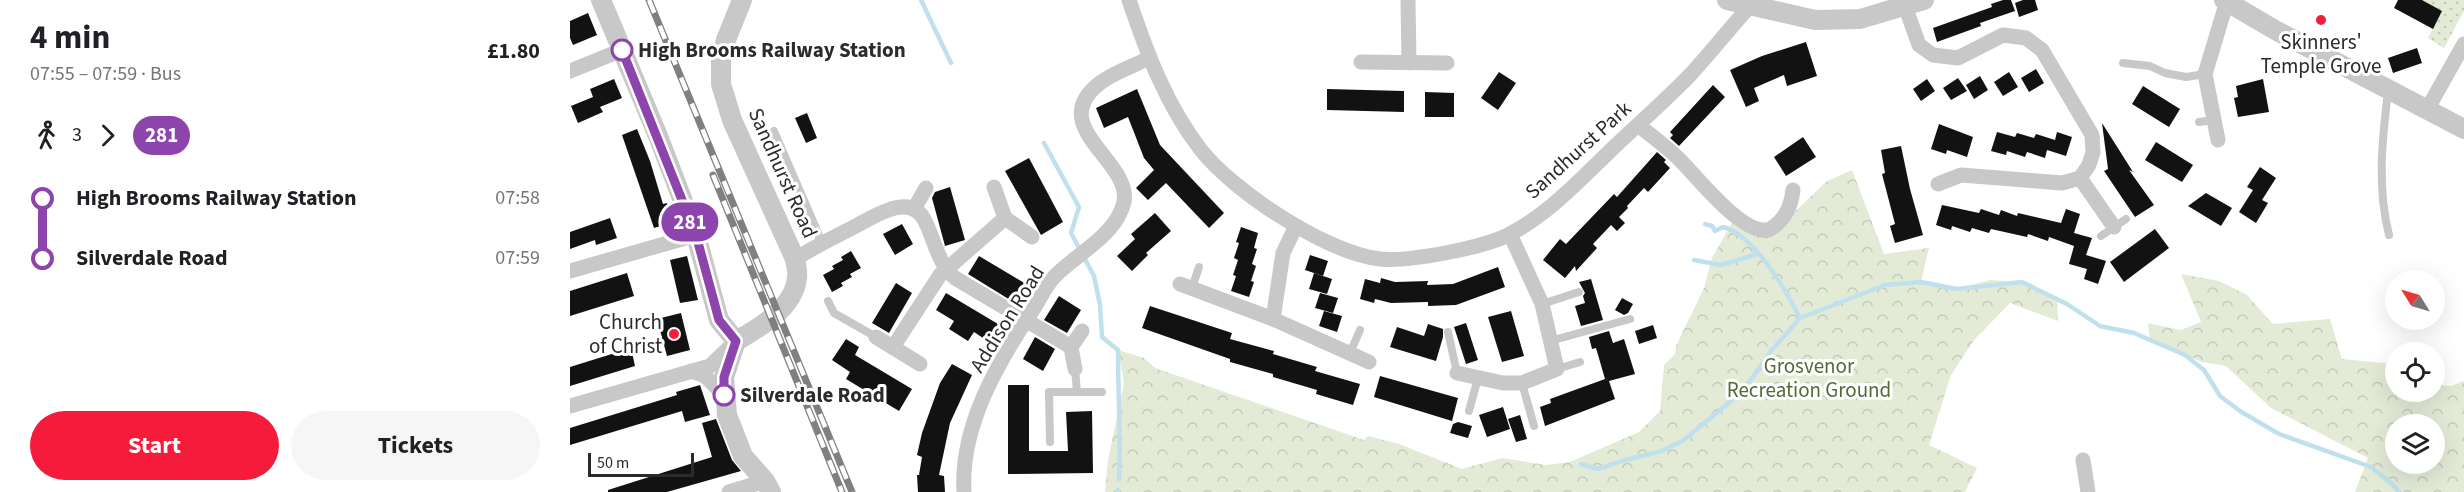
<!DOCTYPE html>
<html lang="en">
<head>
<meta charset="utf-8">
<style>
	:root { --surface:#fff; --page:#f6f6f6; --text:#202124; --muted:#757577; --accent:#f61a3b }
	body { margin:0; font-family:"Source Sans 3",sans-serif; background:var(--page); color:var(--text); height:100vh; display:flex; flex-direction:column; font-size:22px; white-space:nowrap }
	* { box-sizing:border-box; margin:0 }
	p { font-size:20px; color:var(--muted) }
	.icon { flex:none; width:33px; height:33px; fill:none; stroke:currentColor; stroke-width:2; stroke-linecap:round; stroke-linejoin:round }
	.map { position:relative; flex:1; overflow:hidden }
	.panel { display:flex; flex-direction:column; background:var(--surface); width:570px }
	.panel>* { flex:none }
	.badge { padding:0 12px; border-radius:20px; font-size:21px; line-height:39px }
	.needle { width:39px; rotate:307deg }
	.controls { position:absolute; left:1815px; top:270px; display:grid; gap:12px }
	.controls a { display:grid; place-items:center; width:60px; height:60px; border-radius:50%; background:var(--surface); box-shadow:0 6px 24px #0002; font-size:30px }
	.scale { position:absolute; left:18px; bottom:15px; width:106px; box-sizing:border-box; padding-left:6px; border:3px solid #2b2b2b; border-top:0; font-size:16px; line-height:21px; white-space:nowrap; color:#2b2b2b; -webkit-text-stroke:4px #fff; paint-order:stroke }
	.map>.badge { position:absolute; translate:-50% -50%; box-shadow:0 0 0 3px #fff }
	.legs { display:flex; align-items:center; gap:9px; height:66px; padding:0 30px; font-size:20px }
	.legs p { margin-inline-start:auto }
	.head { display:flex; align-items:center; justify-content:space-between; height:102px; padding:0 30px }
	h1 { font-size:33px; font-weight:700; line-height:45px }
	.button { display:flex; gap:12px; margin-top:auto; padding:12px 30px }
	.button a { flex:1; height:69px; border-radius:36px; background:var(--accent); color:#fff; font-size:24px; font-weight:700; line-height:69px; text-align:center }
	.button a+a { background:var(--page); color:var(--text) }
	ul { padding:0 30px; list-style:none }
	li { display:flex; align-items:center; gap:21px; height:60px; font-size:22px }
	li i { display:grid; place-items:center; width:9px; height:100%; margin:0 8px; background:currentColor }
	li i::after { content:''; width:15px; height:15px; margin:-8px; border:4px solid; border-radius:50%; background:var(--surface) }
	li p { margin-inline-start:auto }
	li:first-child i { background:linear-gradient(#0000 50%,currentColor 0) }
	li:last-child i { background:linear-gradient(currentColor 50%,#0000 0) }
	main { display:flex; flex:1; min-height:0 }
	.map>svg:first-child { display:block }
</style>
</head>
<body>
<main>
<section class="panel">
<div class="head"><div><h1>4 min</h1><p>07:55 – 07:59 · Bus</p></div><b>£1.80</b></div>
<div class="legs"><svg class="icon" aria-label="walk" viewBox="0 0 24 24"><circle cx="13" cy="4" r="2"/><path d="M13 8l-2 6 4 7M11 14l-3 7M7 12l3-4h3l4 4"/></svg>3<svg class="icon" aria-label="forward" viewBox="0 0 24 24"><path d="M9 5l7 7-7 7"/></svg><b class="badge" style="background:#8e44ad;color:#fff">281</b></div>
<ul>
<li><i style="color:#8e44ad"></i><b>High Brooms Railway Station</b><p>07:58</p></li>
<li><i style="color:#8e44ad"></i><b>Silverdale Road</b><p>07:59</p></li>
</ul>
<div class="button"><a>Start</a><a>Tickets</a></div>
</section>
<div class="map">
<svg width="1894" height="492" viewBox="0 0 1894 492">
	<defs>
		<pattern id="grass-dots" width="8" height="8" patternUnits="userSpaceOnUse" patternTransform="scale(1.5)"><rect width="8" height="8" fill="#e3ebd7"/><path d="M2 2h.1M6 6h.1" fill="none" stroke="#c3cab9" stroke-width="1.8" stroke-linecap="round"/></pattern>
		<pattern id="forest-crowns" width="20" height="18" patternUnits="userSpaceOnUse" patternTransform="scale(1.5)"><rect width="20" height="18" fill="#e3ebd7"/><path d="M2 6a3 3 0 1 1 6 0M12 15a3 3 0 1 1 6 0" fill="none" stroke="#c3cab9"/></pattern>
	</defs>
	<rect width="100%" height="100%" fill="#fff"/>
	<path fill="url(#grass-dots)" d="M 1852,0 L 1894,0 L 1894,11 L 1874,48 L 1858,38 L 1872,11 Z"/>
	<g fill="url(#forest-crowns)" fill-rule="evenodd">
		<path d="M 1282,170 L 1314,254 L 1359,248 L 1351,282 L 1387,289 L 1420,280 L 1452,282 L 1487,297 L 1488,321 L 1440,303 L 1404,340 L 1381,375 L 1359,445 L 1407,468 L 1395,492 L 535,492 L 538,460 L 554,383 L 548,350 L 574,358 L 585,368 L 794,440 L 798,436 L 829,444 L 892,469 L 932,458 L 976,465 L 1000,462 L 1069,432 L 1090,411 L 1094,365 L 1105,354 L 1106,346 L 1134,288 L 1142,258 L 1164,219 L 1212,224 L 1257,181 Z"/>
		<path d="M 1611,274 L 1649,281 L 1677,295 L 1703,324 L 1760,319 L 1772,359 L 1825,364 L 1826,392 L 1864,392 L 1865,385 L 1881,386 L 1894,381 L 1894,492 L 1785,492 L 1798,458 L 1701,408 L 1656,366 L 1632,362 L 1580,339 L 1578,323 L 1611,330 L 1631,322 ZM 1864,424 L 1864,464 L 1826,464 L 1826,424 Z"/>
	</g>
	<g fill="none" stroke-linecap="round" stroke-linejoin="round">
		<g stroke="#c0e0ee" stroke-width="4.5">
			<path d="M 351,0 L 381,63"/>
			<path d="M 474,143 L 509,207 L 501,233 L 524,276 L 530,305 L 532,337 L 548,350 C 548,394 551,436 549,479"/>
			<path d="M 1135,224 L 1142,226 L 1145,231 L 1153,227 C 1184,235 1216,290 1230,318"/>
			<path d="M 1124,260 L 1151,265 L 1187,254"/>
			<path d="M 1011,464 L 1028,469 L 1055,460 L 1092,451 L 1114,440 L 1173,391 L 1201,351 L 1230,318 L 1315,285 L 1351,282 L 1387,289 L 1452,282 L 1497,304 L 1530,326 L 1564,333 L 1615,355 L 1634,370 L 1650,396 L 1670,411 L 1709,434 L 1801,467 L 1822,484 L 1829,492"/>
			<path d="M 548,490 L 548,492"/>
		</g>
	</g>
	<g fill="#121212">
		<path d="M 1433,0 L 1441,0 L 1445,11 L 1410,23 L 1411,26 L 1367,42 L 1363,28 L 1422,7 L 1421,4 Z"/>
		<path d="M 1453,0 L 1465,0 L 1468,10 L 1449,17 L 1445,3 Z"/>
		<path d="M 1828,0 L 1852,0 L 1872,11 L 1863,29 L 1824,8 Z"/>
		<path d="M 18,13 L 27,35 L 3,45 L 0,38 L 0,21 Z"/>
		<path d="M 1236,42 L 1247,76 L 1217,86 L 1214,75 L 1184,88 L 1189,101 L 1176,107 L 1160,70 L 1192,56 Z"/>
		<path d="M 1847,48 L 1852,63 L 1823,73 L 1818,58 Z"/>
		<path d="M 1466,69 L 1474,83 L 1459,92 L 1451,78 Z"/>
		<path d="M 929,72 L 946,83 L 928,110 L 911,98 Z"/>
		<path d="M 1439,72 L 1448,87 L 1433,96 L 1424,82 Z"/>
		<path d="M 1410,76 L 1418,90 L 1404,99 L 1396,85 Z"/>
		<path d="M 1388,78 L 1397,91 L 1381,100 L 1373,88 Z"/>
		<path d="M 44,79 L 52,98 L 30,107 L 33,112 L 8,123 L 1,106 L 23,97 L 20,89 Z"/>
		<path d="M 1357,79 L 1365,91 L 1351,101 L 1343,89 Z"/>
		<path d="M 1693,79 L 1699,112 L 1668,117 L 1664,98 L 1668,97 L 1666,86 Z"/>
		<path d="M 1143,85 L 1155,97 L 1109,146 L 1100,138 L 1103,135 L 1100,132 Z"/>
		<path d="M 1573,86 L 1610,109 L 1599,127 L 1562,104 Z"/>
		<path d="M 567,89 L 590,145 L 654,213 L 639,228 L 596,183 L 578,200 L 566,188 L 584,170 L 574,158 L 558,117 L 534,128 L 526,108 Z"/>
		<path d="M 757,89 L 834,91 L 834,112 L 757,110 Z"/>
		<path d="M 855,92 L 884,93 L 884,117 L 855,117 Z"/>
		<path d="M 237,113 L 247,138 L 236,143 L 225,118 Z"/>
		<path d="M 1532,123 L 1563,172 L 1559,170 L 1584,205 L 1565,217 L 1534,171 L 1538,169 Z"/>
		<path d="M 1369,124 L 1403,137 L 1397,157 L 1377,150 L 1376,154 L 1361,149 Z"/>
		<path d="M 67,129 L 80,161 L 93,204 L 97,203 L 104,222 L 84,228 L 52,135 Z"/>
		<path d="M 1427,132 L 1445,137 L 1447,133 L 1464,138 L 1466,134 L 1485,140 L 1487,132 L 1502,137 L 1496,156 L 1477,150 L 1475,158 L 1457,152 L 1455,157 L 1437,151 L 1436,155 L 1421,151 Z"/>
		<path d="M 1233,137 L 1246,157 L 1216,176 L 1204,157 Z"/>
		<path d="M 1586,142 L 1623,165 L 1612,182 L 1575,160 Z"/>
		<path d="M 1331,146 L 1340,189 L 1353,235 L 1325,243 L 1320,226 L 1325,224 L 1312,174 L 1315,173 L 1311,150 Z"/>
		<path d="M 1087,152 L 1096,160 L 1094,162 L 1100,168 L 1078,192 L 1074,188 L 1057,206 L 1058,208 L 1049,217 L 1055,223 L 1047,231 L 1041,225 L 1023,244 L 1027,248 L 1006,271 L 1005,266 L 995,278 L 973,260 L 990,239 L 996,244 L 1044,194 L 1047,197 Z"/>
		<path d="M 459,158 L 493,222 L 471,235 L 435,171 Z"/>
		<path d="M 1690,167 L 1706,178 L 1692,200 L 1698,203 L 1686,223 L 1669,212 L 1683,190 L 1677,187 Z"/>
		<path d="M 380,187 L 395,240 L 375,246 L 362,198 L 365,192 Z"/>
		<path d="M 1636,193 L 1662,208 L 1651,226 L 1618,206 Z"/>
		<path d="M 1372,205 L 1409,213 L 1411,209 L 1429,215 L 1431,210 L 1447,216 L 1448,213 L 1491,223 L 1496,209 L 1510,214 L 1504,233 L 1522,238 L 1516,255 L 1536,261 L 1528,284 L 1514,279 L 1517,269 L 1499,264 L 1504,246 L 1479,237 L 1478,241 L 1458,234 L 1457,237 L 1421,229 L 1419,233 L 1402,228 L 1400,232 L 1382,226 L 1381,230 L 1366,225 Z"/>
		<path d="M 585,213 L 601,231 L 576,253 L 578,255 L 562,271 L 547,256 L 565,239 L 561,234 Z"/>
		<path d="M 40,218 L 47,238 L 26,245 L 25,240 L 0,249 L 0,232 Z"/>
		<path d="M 332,224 L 343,244 L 325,255 L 313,234 Z"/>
		<path d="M 671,227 L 688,233 L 684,248 L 687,249 L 682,264 L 686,266 L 681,281 L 684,282 L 679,297 L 661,291 L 666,276 L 663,275 L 668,260 L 664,258 L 669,243 L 666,242 Z"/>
		<path d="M 1585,229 L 1599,248 L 1554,282 L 1540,262 Z"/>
		<path d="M 281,251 L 291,268 L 280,274 L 282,277 L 271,283 L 273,286 L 262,292 L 253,275 L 264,269 L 262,266 L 273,260 L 271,257 Z"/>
		<path d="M 740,255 L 758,261 L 753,276 L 735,270 Z"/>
		<path d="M 117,256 L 128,300 L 110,303 L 100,260 Z"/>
		<path d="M 409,256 L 456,284 L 445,303 L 398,274 Z"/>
		<path d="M 928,267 L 935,287 L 886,305 L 858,306 L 858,302 L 821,303 L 805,299 L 804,303 L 790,299 L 795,279 L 810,283 L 811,278 L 825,282 L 858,281 L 857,285 L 883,284 Z"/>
		<path d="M 57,273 L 64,296 L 0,316 L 0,291 Z"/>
		<path d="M 744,273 L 762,279 L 757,294 L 739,289 Z"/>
		<path d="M 1021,279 L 1033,320 L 1011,326 L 1005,306 L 1015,303 L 1013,296 L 1015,293 L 1009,282 Z"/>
		<path d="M 326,283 L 342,293 L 319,333 L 302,323 Z"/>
		<path d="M 376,293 L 433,327 L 422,344 L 404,332 L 398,341 L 379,329 L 384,321 L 366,310 Z"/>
		<path d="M 750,293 L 768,298 L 763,313 L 745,308 Z"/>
		<path d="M 489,296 L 511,310 L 497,333 L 474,320 Z"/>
		<path d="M 1052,298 L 1063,304 L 1058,313 L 1054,315 L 1045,310 Z"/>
		<path d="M 580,306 L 662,333 L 660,339 L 704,351 L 703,354 L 747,367 L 745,371 L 790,384 L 783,405 L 746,394 L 747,390 L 703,377 L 703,374 L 660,362 L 660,359 L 572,328 Z"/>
		<path d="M 754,311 L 772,316 L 767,332 L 749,326 Z"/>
		<path d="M 941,311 L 954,356 L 932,362 L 918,317 Z"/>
		<path d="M 111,313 L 120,350 L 97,356 L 87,319 Z"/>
		<path d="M 896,323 L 908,360 L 896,364 L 884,327 Z"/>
		<path d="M 858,324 L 873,329 L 873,337 L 866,361 L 820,347 L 827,327 L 854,336 Z"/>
		<path d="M 1083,325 L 1087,338 L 1069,344 L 1065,331 Z"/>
		<path d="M 1039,331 L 1043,343 L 1054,339 L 1065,374 L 1039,381 L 1045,399 L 975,426 L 970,407 L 981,403 L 980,399 L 1035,379 L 1026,348 L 1022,349 L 1019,337 Z"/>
		<path d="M 465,337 L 485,349 L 473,371 L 453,359 Z"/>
		<path d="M 276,339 L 289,347 L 285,355 L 342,389 L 329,411 L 276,379 L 280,372 L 262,360 Z"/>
		<path d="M 61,348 L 65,366 L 0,386 L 0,367 Z"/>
		<path d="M 382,364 L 402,375 L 380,423 L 369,475 L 374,476 L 375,492 L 348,492 L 347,475 L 349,475 L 352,457 L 347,455 L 352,433 L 370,383 Z"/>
		<path d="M 810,376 L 888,398 L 882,421 L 804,397 Z"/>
		<path d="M 130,385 L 140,415 L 115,422 L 112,411 L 0,445 L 0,428 L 107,395 L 106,392 Z"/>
		<path d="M 438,385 L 459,385 L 459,451 L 498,451 L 496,412 L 522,411 L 523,473 L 438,474 Z"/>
		<path d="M 933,407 L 940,429 L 917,437 L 909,415 Z"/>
		<path d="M 950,415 L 957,439 L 946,442 L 938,419 Z"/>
		<path d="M 146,419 L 162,460 L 171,471 L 97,492 L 38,492 L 38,490 L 142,457 L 132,423 Z"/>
		<path d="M 888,422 L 902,426 L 898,438 L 880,433 L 883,424 Z"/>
	</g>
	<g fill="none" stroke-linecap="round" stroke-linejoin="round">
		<g stroke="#c8c8c8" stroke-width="8">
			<path d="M 1553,63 L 1580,66 L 1595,73 L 1616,77 L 1635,74"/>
			<path d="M 1818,92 C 1812,140 1807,188 1819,235"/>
			<path d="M 1629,122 L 1644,120"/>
			<path d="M 204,131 L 249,235 L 249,245"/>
			<path d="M 1531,236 L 1556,219"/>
			<path d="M 622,288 L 629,267"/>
			<path d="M 258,301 L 264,313 L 306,337"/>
			<path d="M 972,304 L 1009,292"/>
			<path d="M 878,332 L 887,373"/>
			<path d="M 980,341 L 1060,319"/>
			<path d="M 780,353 L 790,330"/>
			<path d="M 987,369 L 1010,362"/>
			<path d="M 952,383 L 964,426"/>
			<path d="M 507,392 L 532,392"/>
			<path d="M 899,411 L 908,378"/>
			<path d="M 480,442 L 479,392 L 507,392 L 505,369"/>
		</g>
		<g stroke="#c8c8c8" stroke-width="15">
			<path d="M 559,0 C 577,53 596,105 631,150 C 664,192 757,253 810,259 C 839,262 912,248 938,235 C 977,215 1008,182 1039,152 C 1066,126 1095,101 1121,74 C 1141,52 1160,28 1180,6"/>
			<path d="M 838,0 L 839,63"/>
			<path d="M 1335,6 L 1349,45 L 1363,55 L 1388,58 L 1433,35 L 1456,38 L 1472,50 L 1522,135 L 1523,152 L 1519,165 L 1510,178 L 1492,183 L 1391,175 L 1368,184"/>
			<path d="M 791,62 L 877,63"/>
			<path d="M 0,71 L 52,50"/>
			<path d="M 1858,108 L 1894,44"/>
			<path d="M 1068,125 C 1081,135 1095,146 1107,157 C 1126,175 1172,236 1199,230 C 1215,220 1221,207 1223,190"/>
			<path d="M 1648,140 L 1635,74 L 1657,1"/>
			<path d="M 1510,178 L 1544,227"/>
			<path d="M 424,187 L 435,218 L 462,237"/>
			<path d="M 344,209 L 356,188"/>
			<path d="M 225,259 C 243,248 262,238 282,228 C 302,218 340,190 355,221 C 365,241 368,264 385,278 L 501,347"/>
			<path d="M 0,271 L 126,235"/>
			<path d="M 610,284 L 703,319 L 799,362"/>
			<path d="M 703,319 L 713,253 L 726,226"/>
			<path d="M 306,337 L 350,364"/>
			<path d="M 323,347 L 370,275 L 435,218"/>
			<path d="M 505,369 L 501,347 L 512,331"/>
			<path d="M 121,371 L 135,376 L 154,395"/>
			<path d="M 887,373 L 933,383 L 952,383 L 987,369 L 972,304 L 940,234"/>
			<path d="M 0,406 L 140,366 L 165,342"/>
			<path d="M 1513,460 L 1518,492"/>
			<path d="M 159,492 L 195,481"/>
			<path d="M 394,492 C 390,427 427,364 462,311 C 469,301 475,287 484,277 C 507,253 546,236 554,202 C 562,161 474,126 530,83 C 544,72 564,66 579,58"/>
		</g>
		<g stroke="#c8c8c8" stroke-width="20">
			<path d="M 31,0 L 88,136 L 126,235 L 149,320 L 166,341"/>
			<path d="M 1157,0 L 1245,20 L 1290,19 L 1354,0"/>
			<path d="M 1654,0 L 1705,30 L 1894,129"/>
			<path d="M 166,341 C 189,328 224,308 227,278 C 228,272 226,265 225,259 L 162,120 L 151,84 L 151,59 L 156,40 L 172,0"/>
			<path d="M 166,341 L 154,377 L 157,415 L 173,456 L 195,481 L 201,492"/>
		</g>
		<defs>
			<g id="rail">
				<path d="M 79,0 L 282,492"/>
				<path d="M 143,175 L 272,492"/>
			</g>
		</defs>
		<use href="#rail" stroke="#808080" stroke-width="7"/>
		<use href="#rail" stroke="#fff" stroke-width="4.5" stroke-dasharray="14" stroke-linecap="butt"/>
	</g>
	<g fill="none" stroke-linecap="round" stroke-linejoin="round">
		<defs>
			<path id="line-1" d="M 52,50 L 126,235 L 149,320 L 166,341 L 154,377 L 154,395"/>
		</defs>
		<use href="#line-1" stroke="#fff" stroke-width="14"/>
		<use href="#line-1" stroke="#8e44ad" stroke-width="9"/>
	</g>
	<g fill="#f61a3b" stroke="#fff" stroke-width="2">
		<circle cx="1751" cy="20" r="6"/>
		<circle cx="104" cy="334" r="6"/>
	</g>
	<g fill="#fff" stroke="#8e44ad" stroke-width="3">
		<circle cx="52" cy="50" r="10"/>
		<circle cx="154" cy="395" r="10"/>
	</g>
	<g text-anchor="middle" stroke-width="6" stroke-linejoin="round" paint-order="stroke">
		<g font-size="21" fill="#2b2b2b" stroke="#fff">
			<text x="1751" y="49">Skinners'<tspan x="1751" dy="24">Temple Grove</tspan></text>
			<text x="92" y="329" text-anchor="end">Church<tspan x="92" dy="24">of Christ</tspan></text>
		</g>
		<g font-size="21" font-weight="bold" fill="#2b2b2b" stroke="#fff" text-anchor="start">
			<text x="68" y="57">High Brooms Railway Station</text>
			<text x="170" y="402">Silverdale Road</text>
		</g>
		<g font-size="21" fill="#2b2b2b" stroke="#fff">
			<text transform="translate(1008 150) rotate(-42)" y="7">Sandhurst Park</text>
			<text transform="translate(213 173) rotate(66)" y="7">Sandhurst Road</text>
			<text transform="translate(437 319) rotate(-58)" y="7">Addison Road</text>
		</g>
		<g font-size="21" fill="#526b35" stroke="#fff">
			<text x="1239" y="373">Grosvenor<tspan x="1239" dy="24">Recreation Ground</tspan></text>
		</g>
	</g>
</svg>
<div class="controls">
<a><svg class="needle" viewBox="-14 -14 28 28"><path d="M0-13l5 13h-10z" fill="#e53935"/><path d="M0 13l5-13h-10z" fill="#757577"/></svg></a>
<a><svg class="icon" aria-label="locate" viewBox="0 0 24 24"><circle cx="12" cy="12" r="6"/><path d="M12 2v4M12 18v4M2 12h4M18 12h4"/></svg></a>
<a><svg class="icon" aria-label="layers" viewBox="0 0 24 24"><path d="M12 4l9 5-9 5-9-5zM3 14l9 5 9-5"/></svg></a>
</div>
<div class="scale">50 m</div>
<b class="badge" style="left:120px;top:222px;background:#8e44ad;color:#fff">281</b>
</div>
</main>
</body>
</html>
